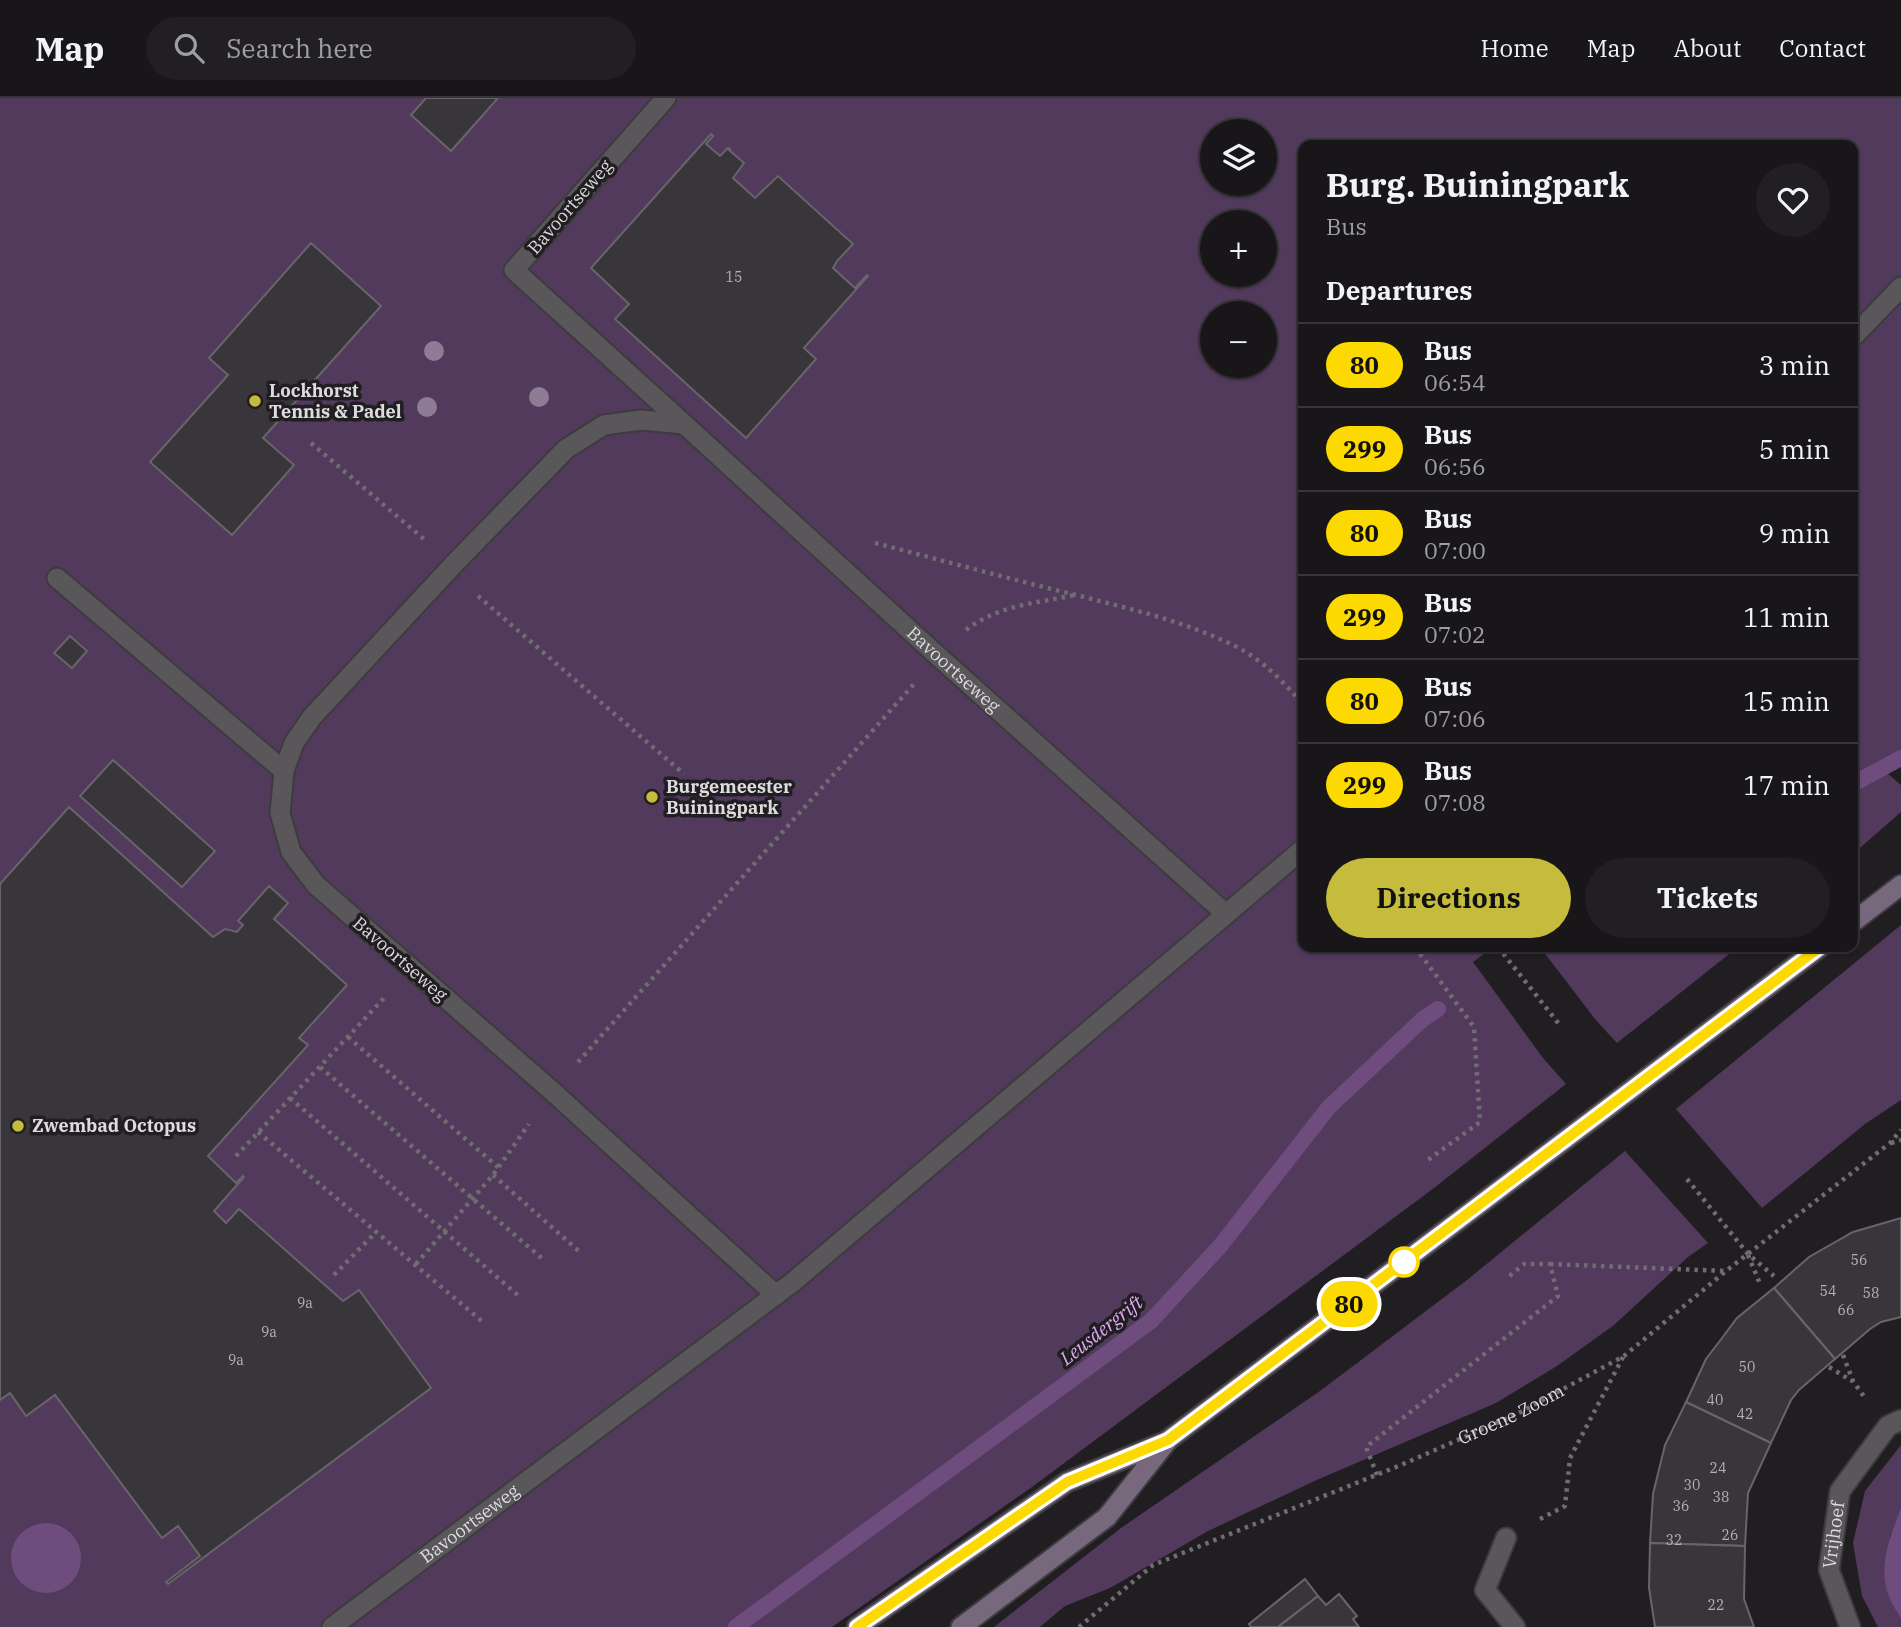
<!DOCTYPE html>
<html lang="en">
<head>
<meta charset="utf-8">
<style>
	:root { --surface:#19161a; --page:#221f23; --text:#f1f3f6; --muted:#9f9fa2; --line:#373539; --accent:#c5bc3d }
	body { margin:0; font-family:"IBM Plex Serif",serif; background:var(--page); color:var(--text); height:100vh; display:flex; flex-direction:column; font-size:26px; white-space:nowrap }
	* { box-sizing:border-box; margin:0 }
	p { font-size:23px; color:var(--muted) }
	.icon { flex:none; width:38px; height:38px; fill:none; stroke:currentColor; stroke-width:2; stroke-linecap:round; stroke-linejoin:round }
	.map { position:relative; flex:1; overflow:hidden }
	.panel { position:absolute; left:1298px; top:42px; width:560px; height:812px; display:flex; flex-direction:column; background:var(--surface); border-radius:14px; box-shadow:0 2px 5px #0004,0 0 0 2px var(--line) }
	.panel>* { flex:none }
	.badge { padding:0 14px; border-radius:23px; font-size:24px; line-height:46px }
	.fabs { position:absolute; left:1200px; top:21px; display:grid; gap:14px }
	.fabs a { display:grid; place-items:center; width:77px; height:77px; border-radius:50%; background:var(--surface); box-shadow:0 2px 5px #0004,0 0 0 2px var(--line); font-size:35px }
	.map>.badge { position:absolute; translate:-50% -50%; box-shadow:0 0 0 4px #fff }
	h2 { padding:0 28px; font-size:26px; line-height:63px }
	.round { display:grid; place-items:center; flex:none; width:74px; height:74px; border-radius:37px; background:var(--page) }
	.overview { display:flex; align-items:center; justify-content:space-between; height:119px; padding:0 28px }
	h1 { font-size:33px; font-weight:700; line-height:52px }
	.button { display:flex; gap:14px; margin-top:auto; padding:14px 28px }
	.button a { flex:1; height:80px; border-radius:42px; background:var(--accent); color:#111; font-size:28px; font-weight:700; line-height:80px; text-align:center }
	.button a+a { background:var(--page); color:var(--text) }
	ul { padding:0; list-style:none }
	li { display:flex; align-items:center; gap:21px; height:84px; padding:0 28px; border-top:2px solid var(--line) }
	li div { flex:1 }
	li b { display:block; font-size:26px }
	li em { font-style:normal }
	li .badge { min-width:77px; font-weight:700; text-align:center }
	header { display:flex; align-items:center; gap:42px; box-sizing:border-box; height:98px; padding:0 35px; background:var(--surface); border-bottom:2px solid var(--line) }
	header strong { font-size:33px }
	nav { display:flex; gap:38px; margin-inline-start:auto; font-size:24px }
	.search { width:490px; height:63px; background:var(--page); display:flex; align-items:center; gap:18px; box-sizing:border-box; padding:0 24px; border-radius:38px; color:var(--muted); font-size:26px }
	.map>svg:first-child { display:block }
</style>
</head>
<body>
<header>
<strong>Map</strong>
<div class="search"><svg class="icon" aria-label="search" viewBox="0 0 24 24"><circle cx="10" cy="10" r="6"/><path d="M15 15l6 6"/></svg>Search here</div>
<nav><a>Home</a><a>Map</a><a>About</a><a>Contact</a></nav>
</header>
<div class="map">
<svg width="1901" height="1529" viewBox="0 0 1901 1529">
	<rect width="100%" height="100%" fill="#211e22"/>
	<g fill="#523a5d" fill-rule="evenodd">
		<path d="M 0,0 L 1901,0 L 1901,658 L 1880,669 L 1901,687 L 1901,714 L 1853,756 L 1853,47 L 1304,47 L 1304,849 L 1493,849 L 1473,864 L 1543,960 L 1566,986 L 1434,1090 L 1032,1389 L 832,1529 L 0,1529 ZM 1213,33 L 1265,33 L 1265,86 L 1213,86 ZM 1213,124 L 1265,124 L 1265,177 L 1213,177 ZM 1213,215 L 1265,215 L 1265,268 L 1213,268 Z"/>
		<path d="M 1901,827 L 1901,1002 L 1865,1026 L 1762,1110 L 1676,1011 Z"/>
		<path d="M 1540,849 L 1738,849 L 1617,945 L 1595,921 Z"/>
		<path d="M 1625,1053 L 1708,1145 L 1688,1159 L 1614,1227 L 1557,1268 L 1496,1305 L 1319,1381 L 1208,1433 L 1110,1490 L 1065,1508 L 1040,1529 L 994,1529 L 1121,1430 L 1320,1293 L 1467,1182 Z"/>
		<path d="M 1901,1347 L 1901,1409 L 1890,1439 L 1888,1495 L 1901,1521 L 1901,1529 L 1878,1529 L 1862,1498 L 1853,1445 L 1865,1393 Z"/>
	</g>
	<g fill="#6f4c7e">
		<path d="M 1901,1409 L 1901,1521 C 1897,1513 1891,1505 1888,1496 C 1878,1467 1891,1436 1901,1409 Z"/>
		<circle cx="46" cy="1460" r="35"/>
	</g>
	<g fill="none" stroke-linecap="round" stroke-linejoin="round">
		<g stroke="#6f4c7e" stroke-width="16">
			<path d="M 1853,686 L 1901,660"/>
			<path d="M 736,1529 L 1151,1223 L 1221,1147 L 1329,1009 L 1423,921 L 1438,911"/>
		</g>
	</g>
	<g fill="#39363b" stroke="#68656a" stroke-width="2">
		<path d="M 426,0 L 498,0 L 451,53 L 411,17 Z"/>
		<path d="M 711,36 L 713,38 L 706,46 L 720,58 L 728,50 L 730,51 L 729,52 L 744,65 L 733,80 L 755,100 L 778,78 L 853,146 L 837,163 L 833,170 L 855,190 L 867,177 L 868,178 L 804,250 L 816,261 L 746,340 L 615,221 L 629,206 L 591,170 Z"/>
		<path d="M 311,145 L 381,208 L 263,340 L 294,367 L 232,437 L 150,364 L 228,277 L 209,260 Z"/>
		<path d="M 70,538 L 87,553 L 72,570 L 54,555 Z"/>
		<path d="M 113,662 L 215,753 L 182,789 L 80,698 Z"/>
		<path d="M 69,709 L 213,839 L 225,831 L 237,834 L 243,827 L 238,823 L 269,788 L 288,805 L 274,821 L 347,887 L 299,940 L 308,947 L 208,1058 L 236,1085 L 243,1078 L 244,1079 L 214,1113 L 226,1125 L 239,1111 L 343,1203 L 359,1192 L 431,1290 L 168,1486 L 166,1484 L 200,1458 L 178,1428 L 162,1440 L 55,1297 L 26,1318 L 10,1295 L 0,1302 L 0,786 Z"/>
		<path d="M 1901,1120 L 1901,1219 L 1881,1224 L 1870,1231 L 1835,1261 L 1774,1190 L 1809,1159 L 1853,1134 Z"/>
		<path d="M 1774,1190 L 1835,1261 L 1799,1292 L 1791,1302 L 1771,1345 L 1686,1304 L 1706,1261 L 1719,1244 L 1737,1220 Z"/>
		<path d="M 1686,1304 L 1771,1345 L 1748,1395 L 1745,1448 L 1650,1445 L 1653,1396 L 1665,1347 Z"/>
		<path d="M 1650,1445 L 1745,1448 L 1744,1501 L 1754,1529 L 1655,1529 L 1649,1490 Z"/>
		<path d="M 1305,1481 L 1318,1498 L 1278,1529 L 1251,1529 L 1249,1526 Z"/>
		<path d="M 1339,1496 L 1357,1518 L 1353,1521 L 1359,1529 L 1278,1529 L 1318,1498 L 1326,1507 Z"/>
	</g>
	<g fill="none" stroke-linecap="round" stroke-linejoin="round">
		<defs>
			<g id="service">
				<path d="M 666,0 L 514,172 L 684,326"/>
				<path d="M 57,480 L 284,673"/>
			</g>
			<g id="minor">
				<path d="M 1853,239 L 1901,189"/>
				<path id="s2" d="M 776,1197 L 552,993 L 316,787 L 291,754 L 280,715 L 284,673 L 294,645 L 312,619 L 453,467 L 566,351 L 604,327 L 641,322 L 684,326 L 939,559 L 1226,816"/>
				<path d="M 1506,1440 L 1485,1492 L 1515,1529"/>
				<path id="s3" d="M 332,1529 L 793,1184 L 1304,750"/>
				<path id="s4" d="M 1850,1529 L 1829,1472 L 1840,1393 L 1888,1328 L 1901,1322"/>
			</g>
			<g id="secondary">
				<path d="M 1853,824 L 1901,787"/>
				<path d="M 857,1529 L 1067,1384 L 1167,1343"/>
				<path d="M 961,1529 L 1107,1419 L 1168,1342 L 1820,849"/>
			</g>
		</defs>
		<use href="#service" stroke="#3d3b3e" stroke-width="23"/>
		<use href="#minor" stroke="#3d3b3e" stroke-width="23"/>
		<use href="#secondary" stroke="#3d3b3e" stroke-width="23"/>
		<g stroke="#6f6d70" stroke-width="4.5" stroke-dasharray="3.5 5" stroke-linecap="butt">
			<path d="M 311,345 L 425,442"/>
			<path d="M 875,445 C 941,462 1006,480 1072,496 C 1127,510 1184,523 1235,548 C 1263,562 1285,585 1304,608"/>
			<path d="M 478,498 L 684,676"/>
			<path d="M 966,532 C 998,507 1037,505 1075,497"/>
			<path d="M 1415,849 L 1474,929 L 1480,1024 L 1428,1062"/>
			<path d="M 1498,849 L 1559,926"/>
			<path d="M 348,939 L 499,1070"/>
			<path d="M 578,964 L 914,586"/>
			<path d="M 320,969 L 545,1163"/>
			<path d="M 290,1000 L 520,1199"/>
			<path d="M 258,1034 L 484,1225"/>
			<path d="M 1891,1045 L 1901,1042"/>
			<path d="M 236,1058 L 386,898"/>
			<path d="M 493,1077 L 581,1155"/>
			<path d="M 1687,1081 L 1748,1156 L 1774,1178"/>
			<path d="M 1748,1157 L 1761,1188"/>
			<path d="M 416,1166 L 493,1077 L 529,1026"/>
			<path d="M 1550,1166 L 1726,1173"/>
			<path d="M 334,1177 L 376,1134"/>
			<path d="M 1843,1257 L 1853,1283 L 1865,1300"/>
			<path d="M 1829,1269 L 1852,1283"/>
			<path d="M 1377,1377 L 1366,1349 L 1558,1198 L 1550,1166 L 1524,1166 L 1506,1181"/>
			<path d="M 1540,1421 L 1565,1408 L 1570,1360 L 1623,1259"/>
			<path id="s1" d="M 1079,1529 L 1153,1467 L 1401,1367 L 1517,1316 L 1624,1258 L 1726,1173 L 1890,1045 L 1901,1032"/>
		</g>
		<use href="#service" stroke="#5a575b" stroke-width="19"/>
		<use href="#minor" stroke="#5a575b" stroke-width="19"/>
		<use href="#secondary" stroke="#78687e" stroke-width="19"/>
	</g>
	<g fill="#8e7b96">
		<circle cx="434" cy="253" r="10"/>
		<circle cx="539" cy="299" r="10"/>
		<circle cx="427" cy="309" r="10"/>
	</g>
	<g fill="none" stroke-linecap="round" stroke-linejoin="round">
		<defs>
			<path id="line" d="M 857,1529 L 1067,1384 L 1168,1342 L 1820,849"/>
		</defs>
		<use href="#line" stroke="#fff" stroke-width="16"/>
		<use href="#line" stroke="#fcd900" stroke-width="10"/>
	</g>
	<g fill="#c5bc3d" stroke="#211e22" stroke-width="2.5">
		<circle cx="255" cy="303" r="7"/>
		<circle cx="652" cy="699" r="7"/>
		<circle cx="18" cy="1028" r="7"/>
	</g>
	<circle fill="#fff" stroke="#fcd900" stroke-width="3.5" cx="1404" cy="1164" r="14"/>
	<g text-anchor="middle" stroke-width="7" stroke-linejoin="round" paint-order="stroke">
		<g font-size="14" fill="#b4b2b5">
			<text x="734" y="184">15</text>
			<text x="1859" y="1167">56</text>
			<text x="1828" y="1198">54</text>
			<text x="1871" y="1200">58</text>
			<text x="305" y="1210">9a</text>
			<text x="1846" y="1217">66</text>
			<text x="269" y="1239">9a</text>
			<text x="236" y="1267">9a</text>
			<text x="1747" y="1274">50</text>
			<text x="1715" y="1307">40</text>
			<text x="1745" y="1321">42</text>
			<text x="1718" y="1375">24</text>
			<text x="1692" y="1392">30</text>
			<text x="1721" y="1404">38</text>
			<text x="1681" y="1413">36</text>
			<text x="1730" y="1442">26</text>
			<text x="1674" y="1447">32</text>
			<text x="1716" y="1512">22</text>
		</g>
		<g font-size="18" fill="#dddbde" stroke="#211e22">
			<text transform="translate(570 109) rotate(-49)" y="6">Bavoortseweg</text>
			<text dy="6" stroke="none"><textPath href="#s2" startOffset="1661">Bavoortseweg</textPath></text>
			<text transform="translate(400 861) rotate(41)" y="6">Bavoortseweg</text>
			<text dy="6" stroke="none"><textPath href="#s1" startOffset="485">Groene Zoom</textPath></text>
			<text dy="6" stroke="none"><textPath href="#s3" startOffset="172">Bavoortseweg</textPath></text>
			<text dy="6" stroke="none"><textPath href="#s4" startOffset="96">Vrijhoef</textPath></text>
		</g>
		<g font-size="18" font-weight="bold" fill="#dddbde" stroke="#211e22" text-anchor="start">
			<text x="269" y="299">Lockhorst<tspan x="269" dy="21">Tennis &amp; Padel</tspan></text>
			<text x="666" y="695">Burgemeester<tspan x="666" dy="21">Buiningpark</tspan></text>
			<text x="32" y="1034">Zwembad Octopus</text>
		</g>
		<g font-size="19" font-style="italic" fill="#dea9f5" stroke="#211e22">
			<text transform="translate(1101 1232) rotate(-38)" y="7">Leusdergrift</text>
		</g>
	</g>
</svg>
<div class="fabs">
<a><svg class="icon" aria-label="layers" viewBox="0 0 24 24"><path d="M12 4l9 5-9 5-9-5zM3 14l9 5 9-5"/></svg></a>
<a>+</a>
<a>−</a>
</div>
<b class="badge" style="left:1349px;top:1206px;background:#fcd900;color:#111">80</b>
<section class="panel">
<div class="overview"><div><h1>Burg. Buiningpark</h1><p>Bus</p></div><a class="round"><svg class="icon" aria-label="heart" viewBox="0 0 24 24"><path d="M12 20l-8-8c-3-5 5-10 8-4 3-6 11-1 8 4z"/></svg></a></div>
<h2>Departures</h2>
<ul>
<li><span class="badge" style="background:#fcd900;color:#111">80</span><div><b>Bus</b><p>06:54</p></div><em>3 min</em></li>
<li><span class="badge" style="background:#fcd900;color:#111">299</span><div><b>Bus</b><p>06:56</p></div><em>5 min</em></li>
<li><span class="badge" style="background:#fcd900;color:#111">80</span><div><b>Bus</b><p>07:00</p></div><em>9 min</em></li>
<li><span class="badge" style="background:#fcd900;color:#111">299</span><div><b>Bus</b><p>07:02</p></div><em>11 min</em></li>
<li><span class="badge" style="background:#fcd900;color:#111">80</span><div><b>Bus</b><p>07:06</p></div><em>15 min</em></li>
<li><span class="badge" style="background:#fcd900;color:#111">299</span><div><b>Bus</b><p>07:08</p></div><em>17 min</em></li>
</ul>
<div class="button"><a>Directions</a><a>Tickets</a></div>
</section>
</div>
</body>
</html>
